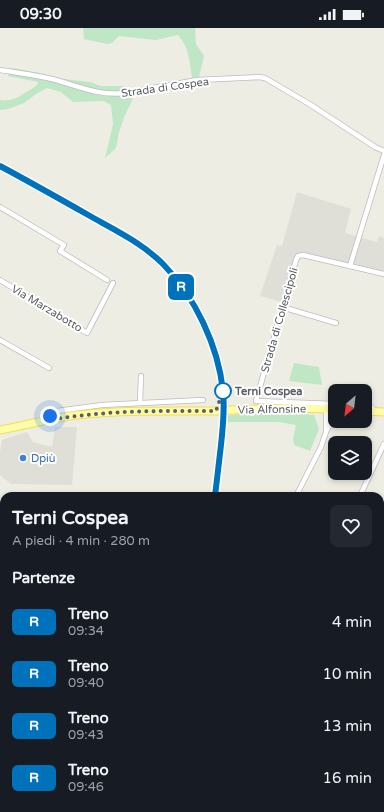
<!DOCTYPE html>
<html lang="it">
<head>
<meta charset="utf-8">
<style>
	:root { --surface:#171b24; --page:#242831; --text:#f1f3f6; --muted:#9ea1a6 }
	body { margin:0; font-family:"Varela Round",sans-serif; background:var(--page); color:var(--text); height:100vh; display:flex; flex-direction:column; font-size:15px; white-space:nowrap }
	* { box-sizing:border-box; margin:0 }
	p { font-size:13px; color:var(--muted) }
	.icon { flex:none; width:22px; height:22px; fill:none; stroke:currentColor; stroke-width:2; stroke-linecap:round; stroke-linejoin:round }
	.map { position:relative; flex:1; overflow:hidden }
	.drawer { position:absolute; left:0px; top:464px; width:384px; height:320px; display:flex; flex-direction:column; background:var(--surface); border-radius:12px 12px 0 0; box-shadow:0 2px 6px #0003 }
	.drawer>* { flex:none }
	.badge { padding:0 8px; border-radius:6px; font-size:14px; line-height:26px }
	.needle { width:26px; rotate:208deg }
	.buttons { position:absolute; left:328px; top:356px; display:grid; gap:8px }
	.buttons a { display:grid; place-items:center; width:44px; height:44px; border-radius:8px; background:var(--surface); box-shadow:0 2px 6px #0003; font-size:20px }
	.you { position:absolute; width:20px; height:20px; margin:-10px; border:3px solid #fff; border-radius:50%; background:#1a73e8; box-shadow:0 0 0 6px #1a73e833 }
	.map>.badge { position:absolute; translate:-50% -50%; box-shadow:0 0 0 2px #fff }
	h2 { padding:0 12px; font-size:15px; line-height:36px }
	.round { display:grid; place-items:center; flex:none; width:42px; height:42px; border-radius:8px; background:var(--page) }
	.head { display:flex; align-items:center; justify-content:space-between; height:68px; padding:0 12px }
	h1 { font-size:19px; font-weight:800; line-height:30px }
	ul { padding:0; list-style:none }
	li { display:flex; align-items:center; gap:12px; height:52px; padding:0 12px }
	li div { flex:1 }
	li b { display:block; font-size:15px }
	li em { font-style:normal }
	li .badge { min-width:44px; font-weight:700; text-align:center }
	.status { display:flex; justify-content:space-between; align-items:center; height:28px; padding:0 20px; background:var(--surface); direction:ltr }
	.status svg { height:11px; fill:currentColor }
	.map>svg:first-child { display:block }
</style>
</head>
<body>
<div class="status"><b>09:30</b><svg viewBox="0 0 49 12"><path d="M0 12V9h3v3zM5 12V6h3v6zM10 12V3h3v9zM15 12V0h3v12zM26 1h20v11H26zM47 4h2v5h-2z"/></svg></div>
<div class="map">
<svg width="384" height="784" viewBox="0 0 384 784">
	<rect width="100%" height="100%" fill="#eeede3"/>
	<g fill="#dfdfd8">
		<path d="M 297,164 L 351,181 L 345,205 L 377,214 L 379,208 L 384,210 L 384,244 L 296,226 L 282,274 L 260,268 L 277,217 L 282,218 Z"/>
		<path d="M 55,399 L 77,399 L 72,457 L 11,456 L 0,447 L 0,424 L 2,412 L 27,404 L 33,414 L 52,419 Z"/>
		<path d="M 384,582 L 384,784 L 332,784 L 333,780 L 380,780 L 380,594 Z"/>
	</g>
	<g fill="#bfe6c5">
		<path d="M 83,0 L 195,0 L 196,16 L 204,28 L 199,49 L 192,50 C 190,36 189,18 178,7 L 156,12 L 119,8 L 112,15 L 107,16 L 84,11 Z"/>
		<path d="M 12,40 L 40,45 L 64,51 L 90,54 L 101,58 L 125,58 L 133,71 L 125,87 L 119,104 L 116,120 L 105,130 L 113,96 L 111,77 L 104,73 L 73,74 L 61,64 L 47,60 L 36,66 L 24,75 L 8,81 L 0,82 L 0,72 C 14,75 26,64 37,57 L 38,54 L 8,48 Z"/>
		<path d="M 294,335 L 319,339 L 322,357 L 289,353 Z"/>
		<path d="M 284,384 L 314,387 L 319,401 L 310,423 L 294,417 L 293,411 L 296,397 L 278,394 L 226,394 L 225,388 L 239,386 Z"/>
		<path d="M 384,591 L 384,647 L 383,648 L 380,647 L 380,603 Z"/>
		<path d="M 327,780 L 351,780 L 366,784 L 327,784 Z"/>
	</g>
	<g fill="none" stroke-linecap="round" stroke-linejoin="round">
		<defs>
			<g id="minor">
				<path d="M 0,42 C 19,45 37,47 56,52 C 80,59 100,68 126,65 L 197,52 L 259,49 L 265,50 L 311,77 L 375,119 L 384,123"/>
				<path d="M 0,179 L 64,217 L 60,223 L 107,252"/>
				<path d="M 350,238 L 384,127"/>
				<path d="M 0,252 L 87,305 L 113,255"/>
				<path d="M 282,279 L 336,295"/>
				<path d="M 0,312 L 49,340"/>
				<path d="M 140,374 L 141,348"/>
				<path d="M 335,376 L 256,373 L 296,232 L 298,228 L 303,227 L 384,246"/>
				<path d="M 365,379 L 371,379 L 375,384"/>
				<path d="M 326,381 L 326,402"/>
				<path d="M 50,391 L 50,384 L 57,383 L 102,377 L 203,372"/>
				<path d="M 296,468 L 321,419 L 326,404 L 335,386"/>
				<path d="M 360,468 L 384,416"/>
				<path d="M 380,509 L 384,511"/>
				<path d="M 380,549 L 384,551"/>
				<path d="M 176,784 L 177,780"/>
				<path d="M 266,784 L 268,780"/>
			</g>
			<g id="primary">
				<path d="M 232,382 L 286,380 L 335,381"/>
				<path d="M 365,383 L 384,384"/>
				<path d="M 0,402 C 26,397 52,390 78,387 C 124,382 170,383 216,383"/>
			</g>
		</defs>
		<use href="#minor" stroke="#bbbcc2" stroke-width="6"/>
		<use href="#primary" stroke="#f3dd58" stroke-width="9"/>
		<use href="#minor" stroke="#fff" stroke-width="4.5"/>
		<use href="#primary" stroke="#fffda8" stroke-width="7"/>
		<defs>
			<g id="rail">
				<path d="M 0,138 L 126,208 L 146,221 L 163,236 L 177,252 L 191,273 L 207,302 L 219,336 L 223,363 L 224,391 L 215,468"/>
				<path d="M 0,777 L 4,775"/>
			</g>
		</defs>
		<use href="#rail" stroke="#b4b5b5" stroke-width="3"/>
		<use href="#rail" stroke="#fff" stroke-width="1.5" stroke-dasharray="4.5" stroke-linecap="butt"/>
		<defs>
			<path id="primary-bridge" d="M 216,383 L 232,382"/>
		</defs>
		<use href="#primary-bridge" stroke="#f3dd58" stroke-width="9" stroke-linecap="butt"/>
		<use href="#primary-bridge" stroke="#fffda8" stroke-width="7"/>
	</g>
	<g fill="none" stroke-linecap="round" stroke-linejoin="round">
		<defs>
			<path id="line" d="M 0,138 C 30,154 60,171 90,188 C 115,202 142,215 163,236 C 195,269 218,317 223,363 C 225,381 223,399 221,417 C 219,434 217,451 215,468"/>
		</defs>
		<use href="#line" stroke="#fff" stroke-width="9"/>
		<use href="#line" stroke="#0072bc" stroke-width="6"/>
		<path stroke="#5b5e64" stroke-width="4" stroke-dasharray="0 7.2" d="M 50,388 L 50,392 C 105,382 161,383 216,383 L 223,363"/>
	</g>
	<circle fill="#fff" stroke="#0072bc" stroke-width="2" cx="223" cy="363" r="8"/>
	<circle fill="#3f7fe0" stroke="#fff" stroke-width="1.5" cx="23" cy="430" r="4"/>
	<g text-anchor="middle" stroke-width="4" stroke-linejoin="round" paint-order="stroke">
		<g font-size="11" fill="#5b5e64" stroke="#fff">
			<text transform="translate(165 59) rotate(-8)" y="4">Strada di Cospea</text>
			<text transform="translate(47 280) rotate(31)" y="4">Via Marzabotto</text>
			<text transform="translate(279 292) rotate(-74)" y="4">Strada di Collescipoli</text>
			<text transform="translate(272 381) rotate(-1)" y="4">Via Alfonsine</text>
		</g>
		<g font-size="11" font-weight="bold" fill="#5b5e64" stroke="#fff" text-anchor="start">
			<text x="235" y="367">Terni Cospea</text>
		</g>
		<g font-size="11" fill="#366cbe" stroke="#fff" text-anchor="start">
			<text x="31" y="434">Dpiù</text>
		</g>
	</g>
</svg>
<div class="buttons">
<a><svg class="needle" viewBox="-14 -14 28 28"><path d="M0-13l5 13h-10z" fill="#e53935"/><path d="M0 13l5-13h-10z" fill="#9ea1a6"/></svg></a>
<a><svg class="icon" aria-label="layers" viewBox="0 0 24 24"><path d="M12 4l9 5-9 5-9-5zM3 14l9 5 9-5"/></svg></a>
</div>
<div class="you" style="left:50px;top:388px"></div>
<b class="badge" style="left:181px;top:259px;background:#0072bc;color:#fff">R</b>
<section class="drawer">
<div class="head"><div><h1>Terni Cospea</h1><p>A piedi · 4 min · 280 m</p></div><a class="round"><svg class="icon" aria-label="heart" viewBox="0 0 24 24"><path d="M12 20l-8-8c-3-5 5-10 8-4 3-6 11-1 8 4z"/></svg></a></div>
<h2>Partenze</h2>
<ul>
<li><span class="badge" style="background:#0072bc;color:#fff">R</span><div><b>Treno</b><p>09:34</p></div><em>4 min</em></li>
<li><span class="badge" style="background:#0072bc;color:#fff">R</span><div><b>Treno</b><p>09:40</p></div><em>10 min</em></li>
<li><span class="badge" style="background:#0072bc;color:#fff">R</span><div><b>Treno</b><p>09:43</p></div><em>13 min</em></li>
<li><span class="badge" style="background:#0072bc;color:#fff">R</span><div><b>Treno</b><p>09:46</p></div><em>16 min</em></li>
</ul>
</section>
</div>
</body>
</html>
